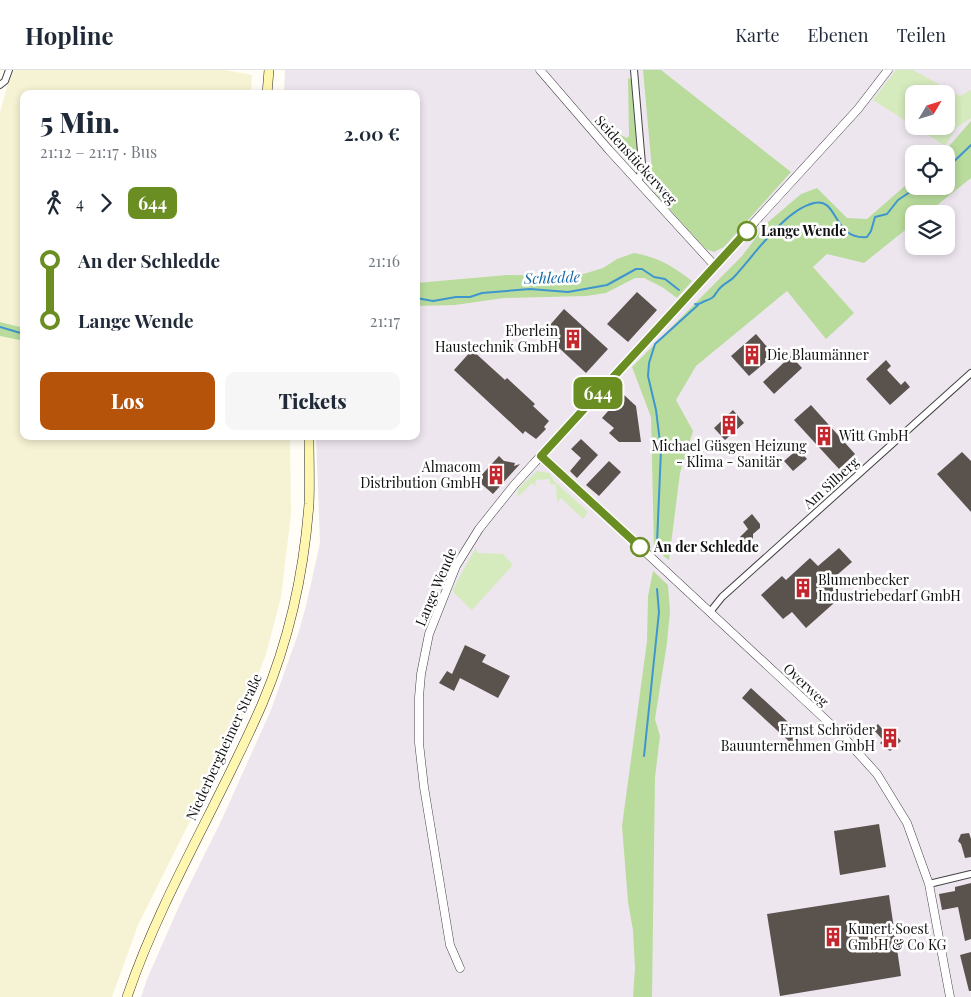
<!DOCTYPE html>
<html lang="de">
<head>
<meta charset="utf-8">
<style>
	:root { --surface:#fff; --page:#f6f6f7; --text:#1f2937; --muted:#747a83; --line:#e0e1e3; --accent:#b45309 }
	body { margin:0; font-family:"Playfair Display",serif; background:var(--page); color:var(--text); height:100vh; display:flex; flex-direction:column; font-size:19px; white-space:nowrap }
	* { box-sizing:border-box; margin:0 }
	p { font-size:16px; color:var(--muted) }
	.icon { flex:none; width:28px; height:28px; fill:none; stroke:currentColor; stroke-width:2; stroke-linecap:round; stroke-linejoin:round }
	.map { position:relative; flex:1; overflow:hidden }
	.sheet { position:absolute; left:20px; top:20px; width:400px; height:350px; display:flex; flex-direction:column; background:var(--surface); border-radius:10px; box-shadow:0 2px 8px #0003 }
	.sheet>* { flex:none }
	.badge { padding:0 10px; border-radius:8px; font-size:18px; line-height:32px }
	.needle { width:32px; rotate:52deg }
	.controls { position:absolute; left:905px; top:15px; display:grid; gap:10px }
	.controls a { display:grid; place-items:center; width:50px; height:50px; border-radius:10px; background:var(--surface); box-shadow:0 2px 8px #0003; font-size:25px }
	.map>.badge { position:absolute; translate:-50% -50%; box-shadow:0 0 0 2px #fff }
	.legs { display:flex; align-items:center; gap:8px; height:55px; padding:0 20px; font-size:16px }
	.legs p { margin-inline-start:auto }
	.overview { display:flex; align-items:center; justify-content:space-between; height:85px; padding:0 20px }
	h1 { font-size:28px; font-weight:800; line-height:38px }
	.action { display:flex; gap:10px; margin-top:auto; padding:10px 20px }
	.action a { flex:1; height:58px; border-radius:10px; background:var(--accent); color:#fff; font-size:20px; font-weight:800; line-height:58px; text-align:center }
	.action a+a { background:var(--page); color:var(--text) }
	ul { padding:0 20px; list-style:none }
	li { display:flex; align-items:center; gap:18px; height:60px; font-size:19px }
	li i { display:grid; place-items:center; width:8px; height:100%; margin:0 6px; background:currentColor }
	li i::after { content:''; width:12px; height:12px; margin:-6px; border:4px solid; border-radius:50%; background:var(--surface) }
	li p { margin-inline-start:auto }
	li:first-child i { background:linear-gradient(#0000 50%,currentColor 0) }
	li:last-child i { background:linear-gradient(currentColor 50%,#0000 0) }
	header { display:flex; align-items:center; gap:30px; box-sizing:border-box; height:70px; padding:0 25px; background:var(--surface); border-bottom:1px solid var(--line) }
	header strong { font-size:24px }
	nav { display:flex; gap:28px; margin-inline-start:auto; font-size:18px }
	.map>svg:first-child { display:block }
</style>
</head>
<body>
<header>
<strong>Hopline</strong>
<nav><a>Karte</a><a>Ebenen</a><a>Teilen</a></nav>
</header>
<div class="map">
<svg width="971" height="927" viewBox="0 0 971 927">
	<rect width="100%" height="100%" fill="#fffdf5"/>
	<path fill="#eee6ef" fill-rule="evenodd" d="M 285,0 L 971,0 L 971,927 L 141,927 L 147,909 L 180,834 L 222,749 L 271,640 L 298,564 L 306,536 L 320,473 L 316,366 L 416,366 L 416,24 L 284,24 ZM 914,24 L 946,24 L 946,56 L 914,56 ZM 914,84 L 946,84 L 946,116 L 914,116 ZM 914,144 L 946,144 L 946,176 L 914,176 Z"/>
	<g fill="#f6f3d4">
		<path d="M 14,0 L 225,0 L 252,5 L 251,24 L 24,24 L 24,258 L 0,252 L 0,43 L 7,17 Z"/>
		<path d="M 0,266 L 24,271 L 24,366 L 290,366 L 291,444 L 281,527 L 266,584 L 244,643 L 138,855 L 112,927 L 0,927 Z"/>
	</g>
	<g fill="#d5ebbd">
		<path d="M 896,0 L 913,0 L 960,26 L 971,20 L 971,48 L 956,58 L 945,76 L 915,56 L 946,56 L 946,24 L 914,24 L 914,56 L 873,30 Z"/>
		<path d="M 537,401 L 549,403 L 554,411 L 588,442 L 583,449 L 561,428 L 557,432 L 556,415 L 550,414 L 550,409 L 536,410 L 535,416 L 532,413 L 518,427 L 518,419 Z"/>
		<path d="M 476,477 L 477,483 L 503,484 L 513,495 L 472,540 L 454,523 L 453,519 Z"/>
	</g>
	<g fill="#b9dc9c">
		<path d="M 643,0 L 661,0 L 791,102 L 724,177 L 714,182 L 706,179 L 654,122 Z"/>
		<path d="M 628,8 L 631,9 L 638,90 L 637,96 L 631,92 L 597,54 L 627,68 L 629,66 Z"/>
		<path d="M 971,51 L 971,108 L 926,144 L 914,144 L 914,153 L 864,193 L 827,184 L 813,197 L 854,243 L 826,269 L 787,221 L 696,296 L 676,330 L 693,361 L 680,403 L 669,490 L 654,479 L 651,347 L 632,297 L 742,186 L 767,153 L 801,124 L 817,118 L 847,148 L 867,149 L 914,108 L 914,116 L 946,116 L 946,84 L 942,84 Z"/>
		<path d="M 634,183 C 658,187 674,197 692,211 L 677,228 L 662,217 L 644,208 L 635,208 L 606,223 L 586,226 L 504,228 L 455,235 L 416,236 L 416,213 L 507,205 L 577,206 L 603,198 L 617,189 Z"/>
		<path d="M 0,252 L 24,258 L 24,271 L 0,266 Z"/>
		<path d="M 653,501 L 668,515 L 670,541 L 667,573 L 655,649 L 660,666 L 655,707 L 652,927 L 633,927 L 635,898 L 633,860 L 628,832 L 622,756 L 647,571 L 648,526 Z"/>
	</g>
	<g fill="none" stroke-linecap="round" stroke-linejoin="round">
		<g stroke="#3f96cf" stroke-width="2">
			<path d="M 946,99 L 971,75"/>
			<path d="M 416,228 L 433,231 L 456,227 L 470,227 L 482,223 L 530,219 L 568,222 L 607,215 L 636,199 L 642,199 L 654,207 L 665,209 L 679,220"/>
			<path d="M 695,234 C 700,235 700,233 705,231 C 717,227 713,225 721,217 C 725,213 730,211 733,208 C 754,186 784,140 814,133 C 839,127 832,170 867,167 L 871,161 L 875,147 L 887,144 L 898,130 L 919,116"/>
			<path d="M 0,257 L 24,264"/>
			<path d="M 657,473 L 661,380 L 656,340 L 648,306 L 649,293 L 655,274 L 698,235"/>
			<path d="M 644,686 L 659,542 L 657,519"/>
		</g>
	</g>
	<g fill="#5a524d">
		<path d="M 637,222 L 657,240 L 628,272 L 607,254 Z"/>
		<path d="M 564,239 L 608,279 L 586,303 L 543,263 Z"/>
		<path d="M 756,264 L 774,285 L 749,306 L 731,286 Z"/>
		<path d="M 472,280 L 505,310 L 507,308 L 535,334 L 533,336 L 549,351 L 544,357 L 546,359 L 536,369 L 525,361 L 523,364 L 454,300 Z"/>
		<path d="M 791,286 L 802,298 L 774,324 L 763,312 Z"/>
		<path d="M 886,290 L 891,296 L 887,300 L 901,315 L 905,311 L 910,317 L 890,335 L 866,309 Z"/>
		<path d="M 623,324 L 636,336 L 641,372 L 619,372 L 609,363 L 614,358 L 602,348 Z"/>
		<path d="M 811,335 L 855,384 L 839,399 L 794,350 Z"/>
		<path d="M 733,340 L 744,353 L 725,370 L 714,358 Z"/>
		<path d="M 581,369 L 598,385 L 577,408 L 570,401 L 581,388 L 571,379 Z"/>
		<path d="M 798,379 L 807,389 L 793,401 L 784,391 Z"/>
		<path d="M 962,382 L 971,391 L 971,442 L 937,404 Z"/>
		<path d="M 499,386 L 504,391 L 515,393 L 514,396 L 520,394 L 493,424 L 477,410 Z"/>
		<path d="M 609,391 L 621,402 L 599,426 L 586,415 Z"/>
		<path d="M 752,444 L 760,454 L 760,458 L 753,464 L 753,470 L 744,472 L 740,467 L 748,459 L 743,452 Z"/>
		<path d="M 839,478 L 852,492 L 830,511 L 843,525 L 806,558 L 792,542 L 783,549 L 761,525 L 782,506 L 786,510 L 810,488 L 818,496 Z"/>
		<path d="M 465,575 L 486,585 L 482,592 L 510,606 L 498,628 L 460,608 L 454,621 L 439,613 L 447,601 L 452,604 Z"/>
		<path d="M 751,618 L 801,664 L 792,674 L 742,628 Z"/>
		<path d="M 878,654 L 889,667 L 894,663 L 901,671 L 890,681 L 880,673 L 883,670 L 873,659 Z"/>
		<path d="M 879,754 L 886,797 L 840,805 L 834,761 Z"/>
		<path d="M 969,763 L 971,769 L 971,787 L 965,788 L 961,774 L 958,771 L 961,764 Z"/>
		<path d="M 971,813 L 971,869 L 965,871 L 958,837 L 942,840 L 939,824 L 955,821 L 955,817 Z"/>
		<path d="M 889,825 L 901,906 L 780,926 L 767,844 Z"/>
		<path d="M 971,882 L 971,921 L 969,921 L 960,885 Z"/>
	</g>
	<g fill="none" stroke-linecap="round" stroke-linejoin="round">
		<defs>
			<g id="minor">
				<path d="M 634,0 L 642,94 L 639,111"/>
				<path d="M 0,15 L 5,11 L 9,0"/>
				<path d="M 710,542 L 722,527 L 971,303"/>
				<path d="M 929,814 L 971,804"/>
			</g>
			<g id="tertiary">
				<path d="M 540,0 L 609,80 L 715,196"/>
				<path d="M 541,385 L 840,663 L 877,704 L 907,753 L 929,814 L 950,927"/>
				<path d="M 460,898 L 450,875 L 424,717 L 419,673 L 419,627 L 421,604 L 429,564 L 456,496 L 479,459 L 515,414 L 858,39 L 888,0"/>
			</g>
			<g id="secondary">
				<path d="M 267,24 L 269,0"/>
				<path d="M 127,927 C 162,824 220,732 263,632 C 289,570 304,501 309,434 C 310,412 309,389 309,366"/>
			</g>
		</defs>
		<use href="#minor" stroke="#444" stroke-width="8"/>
		<use href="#tertiary" stroke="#444" stroke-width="9"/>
		<use href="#secondary" stroke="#333" stroke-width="10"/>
		<use href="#minor" stroke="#fff" stroke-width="6"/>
		<use href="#tertiary" stroke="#fff" stroke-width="8"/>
		<use href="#secondary" stroke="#fff6b0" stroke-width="9"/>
	</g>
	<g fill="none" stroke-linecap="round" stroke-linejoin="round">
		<defs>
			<path id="line-1" d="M 640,477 L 541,386 L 747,161"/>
		</defs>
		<use href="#line-1" stroke="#fff" stroke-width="11"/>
		<use href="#line-1" stroke="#6b8e23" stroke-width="8"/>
	</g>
	<defs>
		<symbol id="building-bare" viewBox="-9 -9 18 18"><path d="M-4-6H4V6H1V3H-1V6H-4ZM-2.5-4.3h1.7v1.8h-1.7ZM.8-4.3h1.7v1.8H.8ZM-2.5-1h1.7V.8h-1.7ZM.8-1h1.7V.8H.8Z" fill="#c4262e" stroke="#fff" stroke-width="2.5" paint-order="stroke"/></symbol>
	</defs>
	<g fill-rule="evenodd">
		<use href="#building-bare" x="559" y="255" width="28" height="28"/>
		<use href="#building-bare" x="738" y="271" width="28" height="28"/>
		<use href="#building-bare" x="715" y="341" width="28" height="28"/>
		<use href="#building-bare" x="810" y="352" width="28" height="28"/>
		<use href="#building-bare" x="482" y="391" width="28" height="28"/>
		<use href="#building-bare" x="789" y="504" width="28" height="28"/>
		<use href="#building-bare" x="876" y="654" width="28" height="28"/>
		<use href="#building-bare" x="819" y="853" width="28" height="28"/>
	</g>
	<g fill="#fff" stroke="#6b8e23" stroke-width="2.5">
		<circle cx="747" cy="161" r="9"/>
		<circle cx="640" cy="477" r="9"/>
	</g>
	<g text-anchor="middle" stroke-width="5" stroke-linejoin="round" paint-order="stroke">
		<g font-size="14" fill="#111" stroke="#fff">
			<text transform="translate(636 90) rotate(48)" y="5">Seidenstückerweg</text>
			<text transform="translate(831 413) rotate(-42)" y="5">Am Silberg</text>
			<text transform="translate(436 517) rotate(-67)" y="5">Lange Wende</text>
			<text transform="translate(806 615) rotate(43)" y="5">Overweg</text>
			<text transform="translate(224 677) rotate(-65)" y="5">Niederbergheimer Straße</text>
		</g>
		<g font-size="14" font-weight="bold" fill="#111" stroke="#fff" text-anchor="start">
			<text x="761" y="166">Lange Wende</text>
			<text x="654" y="482">An der Schledde</text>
		</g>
		<g font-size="14" fill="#111" stroke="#fff" text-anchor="start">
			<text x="558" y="266" text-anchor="end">Eberlein<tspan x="558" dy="16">Haustechnik GmbH</tspan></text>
			<text x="767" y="290">Die Blaumänner</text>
			<text x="839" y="371">Witt GmbH</text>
			<text x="729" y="381" text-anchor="middle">Michael Güsgen Heizung<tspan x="729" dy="16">- Klima - Sanitär</tspan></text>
			<text x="481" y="402" text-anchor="end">Almacom<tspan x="481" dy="16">Distribution GmbH</tspan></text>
			<text x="818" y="515">Blumenbecker<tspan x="818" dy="16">Industriebedarf GmbH</tspan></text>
			<text x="875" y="665" text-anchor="end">Ernst Schröder<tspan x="875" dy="16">Bauunternehmen GmbH</tspan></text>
			<text x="848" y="864">Kunert Soest<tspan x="848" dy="16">GmbH &amp; Co KG</tspan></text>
		</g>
		<g font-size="15" font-style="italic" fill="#1768a6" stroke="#fff">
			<text transform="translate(552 208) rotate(-2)" y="5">Schledde</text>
		</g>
	</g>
</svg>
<div class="controls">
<a><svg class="needle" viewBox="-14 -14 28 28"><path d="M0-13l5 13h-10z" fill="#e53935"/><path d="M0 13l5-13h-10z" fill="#747a83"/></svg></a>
<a><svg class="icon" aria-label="locate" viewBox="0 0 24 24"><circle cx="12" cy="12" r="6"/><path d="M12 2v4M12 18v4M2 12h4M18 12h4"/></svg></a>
<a><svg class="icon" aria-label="layers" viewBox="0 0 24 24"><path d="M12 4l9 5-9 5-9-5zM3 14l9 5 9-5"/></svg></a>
</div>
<b class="badge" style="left:598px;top:323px;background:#6b8e23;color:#fff">644</b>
<section class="sheet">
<div class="overview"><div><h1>5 Min.</h1><p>21:12 – 21:17 · Bus</p></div><b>2.00 €</b></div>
<div class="legs"><svg class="icon" aria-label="walk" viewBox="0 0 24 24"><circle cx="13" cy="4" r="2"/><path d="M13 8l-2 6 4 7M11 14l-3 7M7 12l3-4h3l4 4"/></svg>4<svg class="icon" aria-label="forward" viewBox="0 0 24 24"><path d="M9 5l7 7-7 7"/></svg><b class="badge" style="background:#6b8e23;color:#fff">644</b></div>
<ul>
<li><i style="color:#6b8e23"></i><b>An der Schledde</b><p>21:16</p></li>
<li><i style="color:#6b8e23"></i><b>Lange Wende</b><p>21:17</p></li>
</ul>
<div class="action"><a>Los</a><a>Tickets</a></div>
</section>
</div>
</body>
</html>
